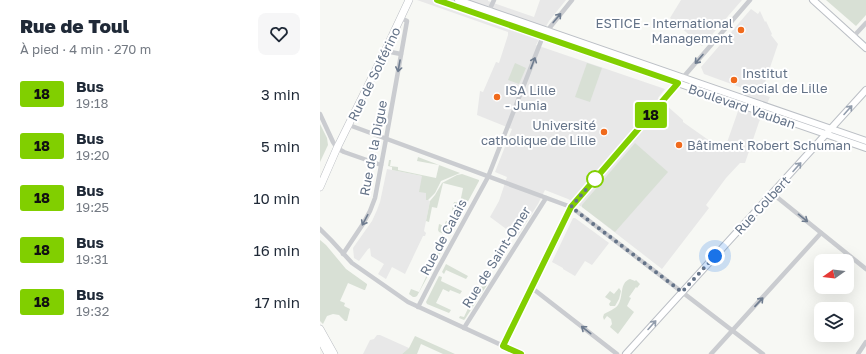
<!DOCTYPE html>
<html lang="fr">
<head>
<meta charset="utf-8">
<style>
	:root { --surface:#fff; --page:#f6f6f7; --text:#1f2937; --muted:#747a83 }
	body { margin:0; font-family:"Golos Text",sans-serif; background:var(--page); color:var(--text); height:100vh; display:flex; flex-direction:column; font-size:15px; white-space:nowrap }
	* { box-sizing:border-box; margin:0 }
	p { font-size:13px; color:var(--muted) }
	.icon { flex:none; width:22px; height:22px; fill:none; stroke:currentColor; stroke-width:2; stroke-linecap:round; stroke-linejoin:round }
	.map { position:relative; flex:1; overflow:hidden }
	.details { display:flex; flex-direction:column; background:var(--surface); width:320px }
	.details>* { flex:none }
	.badge { padding:0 8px; border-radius:3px; font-size:14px; line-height:26px }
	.needle { width:26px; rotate:256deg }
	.fabs { position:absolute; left:494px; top:254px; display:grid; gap:8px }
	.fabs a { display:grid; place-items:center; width:40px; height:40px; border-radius:8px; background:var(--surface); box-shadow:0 4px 16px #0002; font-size:20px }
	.you { position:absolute; width:20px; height:20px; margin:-10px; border:3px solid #fff; border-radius:50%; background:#1a73e8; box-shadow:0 0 0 6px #1a73e833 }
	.map>.badge { position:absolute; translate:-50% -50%; box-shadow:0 0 0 2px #fff }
	.round { display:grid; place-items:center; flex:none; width:42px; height:42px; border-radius:8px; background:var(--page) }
	.overview { display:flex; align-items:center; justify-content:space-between; height:68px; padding:0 20px }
	h1 { font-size:19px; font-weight:800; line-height:30px }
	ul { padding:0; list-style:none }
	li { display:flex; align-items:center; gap:12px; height:52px; padding:0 20px }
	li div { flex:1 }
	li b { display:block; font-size:15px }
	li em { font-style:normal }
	li .badge { min-width:44px; font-weight:700; text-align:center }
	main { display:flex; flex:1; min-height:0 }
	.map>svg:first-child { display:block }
</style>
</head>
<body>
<main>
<section class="details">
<div class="overview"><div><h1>Rue de Toul</h1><p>À pied · 4 min · 270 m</p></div><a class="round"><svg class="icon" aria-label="heart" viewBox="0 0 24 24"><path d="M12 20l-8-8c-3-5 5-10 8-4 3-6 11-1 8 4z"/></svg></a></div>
<ul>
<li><span class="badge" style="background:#81cf00;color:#111">18</span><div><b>Bus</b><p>19:18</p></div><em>3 min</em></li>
<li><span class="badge" style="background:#81cf00;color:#111">18</span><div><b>Bus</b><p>19:20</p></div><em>5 min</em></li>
<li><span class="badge" style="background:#81cf00;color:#111">18</span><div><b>Bus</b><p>19:25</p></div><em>10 min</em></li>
<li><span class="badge" style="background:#81cf00;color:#111">18</span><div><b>Bus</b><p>19:31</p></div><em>16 min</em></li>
<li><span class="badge" style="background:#81cf00;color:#111">18</span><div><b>Bus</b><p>19:32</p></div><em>17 min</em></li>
</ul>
</section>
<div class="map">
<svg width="546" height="354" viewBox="0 0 546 354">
	<rect width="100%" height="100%" fill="#f7f8f4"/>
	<g fill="#e8e8e8">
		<path d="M 97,0 L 168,0 L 168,1 L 214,17 L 220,0 L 246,0 L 229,21 L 216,45 L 345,89 L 338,98 L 363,120 L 363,122 L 404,151 L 417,114 L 425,89 L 384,74 L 381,67 L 431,9 L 438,14 L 440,11 L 445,22 L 446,21 L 452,34 L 451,35 L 458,44 L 441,94 L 450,97 L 439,122 L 425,163 L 420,163 L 406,178 L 386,205 L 389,208 L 342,269 L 262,207 L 248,199 L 225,190 L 218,204 L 197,237 L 170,217 L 179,201 L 187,177 L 175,172 L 192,129 L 157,115 L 160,91 L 163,92 L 176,62 L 179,63 L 188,35 L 188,32 Z"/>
		<path d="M 361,0 L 422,0 L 382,46 L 350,18 Z"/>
		<path d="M 67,169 L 102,176 L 106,193 L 106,199 L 110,201 L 104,231 L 106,233 L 105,236 L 103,236 L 85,274 L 72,267 L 66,279 L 58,274 L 64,264 L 51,256 L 50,248 L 48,249 L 39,261 L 34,258 L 33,248 L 52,221 L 57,210 L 60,202 Z"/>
		<path d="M 253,218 L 255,218 L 289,243 L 272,265 L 265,261 L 255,276 L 243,269 L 243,268 L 232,262 Z"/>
		<path d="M 57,335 L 60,335 L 89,348 L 82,354 L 43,354 L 50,340 L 54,339 Z"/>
	</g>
	<g fill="#d8e0d5">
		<path d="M 506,0 L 546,0 L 546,15 L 536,26 Z"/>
		<path d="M 195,63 L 206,68 L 199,84 L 188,80 Z"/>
		<path d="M 267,63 L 282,68 L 270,102 L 255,97 Z"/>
		<path d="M 0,124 L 7,138 L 8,145 L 0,162 Z"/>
		<path d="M 315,143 L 348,172 L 295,232 L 262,207 L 262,205 Z"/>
		<path d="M 98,157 L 140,173 L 121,181 L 115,193 L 108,200 L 106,200 L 106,193 L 99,192 L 102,176 L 72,170 L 72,167 L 68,166 L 69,160 L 71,160 L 70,166 L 78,167 L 78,170 L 116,178 L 119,165 L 97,161 Z"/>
		<path d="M 142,174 L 159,180 L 159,181 L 139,218 L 137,218 L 132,210 L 134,202 L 140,203 L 143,188 L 123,183 L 117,208 L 112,207 L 109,222 L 106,221 L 110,201 L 115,195 L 122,183 L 137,175 Z"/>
		<path d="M 128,220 L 136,222 L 136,224 L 129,236 L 119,232 L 118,230 L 119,224 L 124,226 L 126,221 L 128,221 Z"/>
		<path d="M 0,240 L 6,245 L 26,269 L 47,284 L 47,285 L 45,290 L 44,290 L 28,283 L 20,301 L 25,303 L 24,306 L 30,309 L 27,321 L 25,321 L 19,315 L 13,314 L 7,316 L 3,324 L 0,321 Z"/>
		<path d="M 119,249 L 121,252 L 97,296 L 95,297 L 93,297 L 89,294 L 91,289 L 99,292 Z"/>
		<path d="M 126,264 L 148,276 L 146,279 L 126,270 L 124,274 L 122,272 Z"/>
		<path d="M 119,276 L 122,277 L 121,281 L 142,291 L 140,294 L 130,290 L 129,292 L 123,289 L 116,303 L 131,310 L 129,313 L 107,304 L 106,302 Z"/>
		<path d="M 310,279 L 315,281 L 316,280 L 320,284 L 317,288 L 316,287 L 309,297 L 311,298 L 307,306 L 314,312 L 298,334 L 290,327 L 292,324 L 291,319 L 287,316 L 284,320 L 283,317 L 284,314 C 289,311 295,309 298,305 C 304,296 299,283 310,279 Z"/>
		<path d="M 167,285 L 145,319 L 144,320 L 139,318 L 140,316 L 144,317 L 157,289 L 155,288 Z"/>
		<path d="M 299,288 L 301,291 L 299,299 L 295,306 L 290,306 L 289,304 L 291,301 L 285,297 L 290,291 L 294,294 Z"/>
		<path d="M 95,336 L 135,354 L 123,354 L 101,344 L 97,354 L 82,354 L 89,348 Z"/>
	</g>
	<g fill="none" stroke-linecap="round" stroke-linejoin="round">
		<defs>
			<g id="secondary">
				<path d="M 117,0 L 546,148"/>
				<path d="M 138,0 L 546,141"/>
				<path d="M 493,0 L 546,48"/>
				<path d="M 306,354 L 546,90"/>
			</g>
			<g id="primary">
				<path d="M 0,187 L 17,148 L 65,51 L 89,0"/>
				<path d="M 0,329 L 14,354"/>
				<path d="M 0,339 L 8,354"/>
			</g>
		</defs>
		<use href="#secondary" stroke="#bbbfc5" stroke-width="8"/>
		<use href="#primary" stroke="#babdc2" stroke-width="8"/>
		<g stroke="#caccd0" stroke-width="4.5">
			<path d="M 168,13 L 174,0"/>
			<path d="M 533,37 L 546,23"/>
			<path d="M 65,51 L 81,54"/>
			<path d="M 0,114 L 13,142 L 17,148 L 24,152 L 61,165"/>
			<path d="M 29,125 L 251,207 L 443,354"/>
			<path d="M 453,194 L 546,269"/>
			<path d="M 0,229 L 11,240 L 32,263 L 88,302 L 201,354"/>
			<path d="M 23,254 L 43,224 L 50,211 L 55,198 L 66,139 L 87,21 L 81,18"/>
			<path d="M 212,288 L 297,354"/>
			<path d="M 98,307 L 116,272 L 168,177 L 223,36 L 227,31 L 252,0"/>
			<path d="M 144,328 L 226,198"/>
			<path d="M 183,346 L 251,207 L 430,0"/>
			<path d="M 391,354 L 501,233"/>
			<path d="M 538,354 L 546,342"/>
		</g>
		<use href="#secondary" stroke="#fff" stroke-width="6"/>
		<use href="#primary" stroke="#fff" stroke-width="7"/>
	</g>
	<defs><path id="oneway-shaft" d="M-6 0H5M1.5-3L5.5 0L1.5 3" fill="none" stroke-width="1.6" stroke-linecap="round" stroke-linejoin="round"/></defs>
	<g stroke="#6e7c8f">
		<use href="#oneway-shaft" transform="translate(237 18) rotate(-50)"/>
		<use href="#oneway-shaft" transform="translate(379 59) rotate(131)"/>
		<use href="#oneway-shaft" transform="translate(213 63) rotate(-69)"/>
		<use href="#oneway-shaft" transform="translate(79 66) rotate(100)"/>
		<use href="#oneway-shaft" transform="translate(483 218) rotate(39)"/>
		<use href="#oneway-shaft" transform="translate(45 220) rotate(118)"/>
		<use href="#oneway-shaft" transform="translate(439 302) rotate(-47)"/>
		<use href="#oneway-shaft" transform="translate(266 330) rotate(-142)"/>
	</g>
	<g stroke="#929dac">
		<use href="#oneway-shaft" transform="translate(528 110) rotate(-48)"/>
		<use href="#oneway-shaft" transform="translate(477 167) rotate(-48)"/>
		<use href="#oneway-shaft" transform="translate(332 325) rotate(-48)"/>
	</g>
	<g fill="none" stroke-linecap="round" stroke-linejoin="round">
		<defs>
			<path id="line" d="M 117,0 L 358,83 L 251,207 L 183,346 L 201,354"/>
		</defs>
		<use href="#line" stroke="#fff" stroke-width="9"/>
		<use href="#line" stroke="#81cf00" stroke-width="6"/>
		<path stroke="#647388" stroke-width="4" stroke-dasharray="0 7.2" d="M 275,179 L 251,207 L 362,292 L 395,256"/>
	</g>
	<g fill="#f06a1c" stroke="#fff" stroke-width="1.5">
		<circle cx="421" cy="30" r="4"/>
		<circle cx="414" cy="80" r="4"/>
		<circle cx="177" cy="97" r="4"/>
		<circle cx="284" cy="132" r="4"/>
		<circle cx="359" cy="145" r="4"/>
	</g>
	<circle fill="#fff" stroke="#81cf00" stroke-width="2" cx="275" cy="179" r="8"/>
	<g text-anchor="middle" stroke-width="4" stroke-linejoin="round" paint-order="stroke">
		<g font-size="13" fill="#647388" stroke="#fff" text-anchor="start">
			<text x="413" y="28" text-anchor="end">ESTICE - International<tspan x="413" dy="15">Management</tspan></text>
			<text x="422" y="78">Institut<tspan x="422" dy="15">social de Lille</tspan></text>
			<text x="185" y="95">ISA Lille<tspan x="185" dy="15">- Junia</tspan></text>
			<text x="276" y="130" text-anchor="end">Université<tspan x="276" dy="15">catholique de Lille</tspan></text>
			<text x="367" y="150">Bâtiment Robert Schuman</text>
		</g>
		<g font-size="13" fill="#647388" stroke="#fff">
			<text transform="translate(54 74) rotate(-64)" y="5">Rue de Solférino</text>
			<text transform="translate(422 106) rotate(19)" y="5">Boulevard Vauban</text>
			<text transform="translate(53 148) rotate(-79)" y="5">Rue de la Digue</text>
			<text transform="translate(442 205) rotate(-47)" y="5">Rue Colbert</text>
			<text transform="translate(123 237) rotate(-62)" y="5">Rue de Calais</text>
			<text transform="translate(176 257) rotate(-58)" y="5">Rue de Saint-Omer</text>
		</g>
	</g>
</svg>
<div class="fabs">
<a><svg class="needle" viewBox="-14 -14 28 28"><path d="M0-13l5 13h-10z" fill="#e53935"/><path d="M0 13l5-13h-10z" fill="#747a83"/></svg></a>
<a><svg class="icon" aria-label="layers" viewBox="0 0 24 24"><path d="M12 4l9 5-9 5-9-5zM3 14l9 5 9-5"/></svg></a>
</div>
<div class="you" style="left:395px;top:256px"></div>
<b class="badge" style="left:331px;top:115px;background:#81cf00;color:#111">18</b>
</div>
</main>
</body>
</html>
